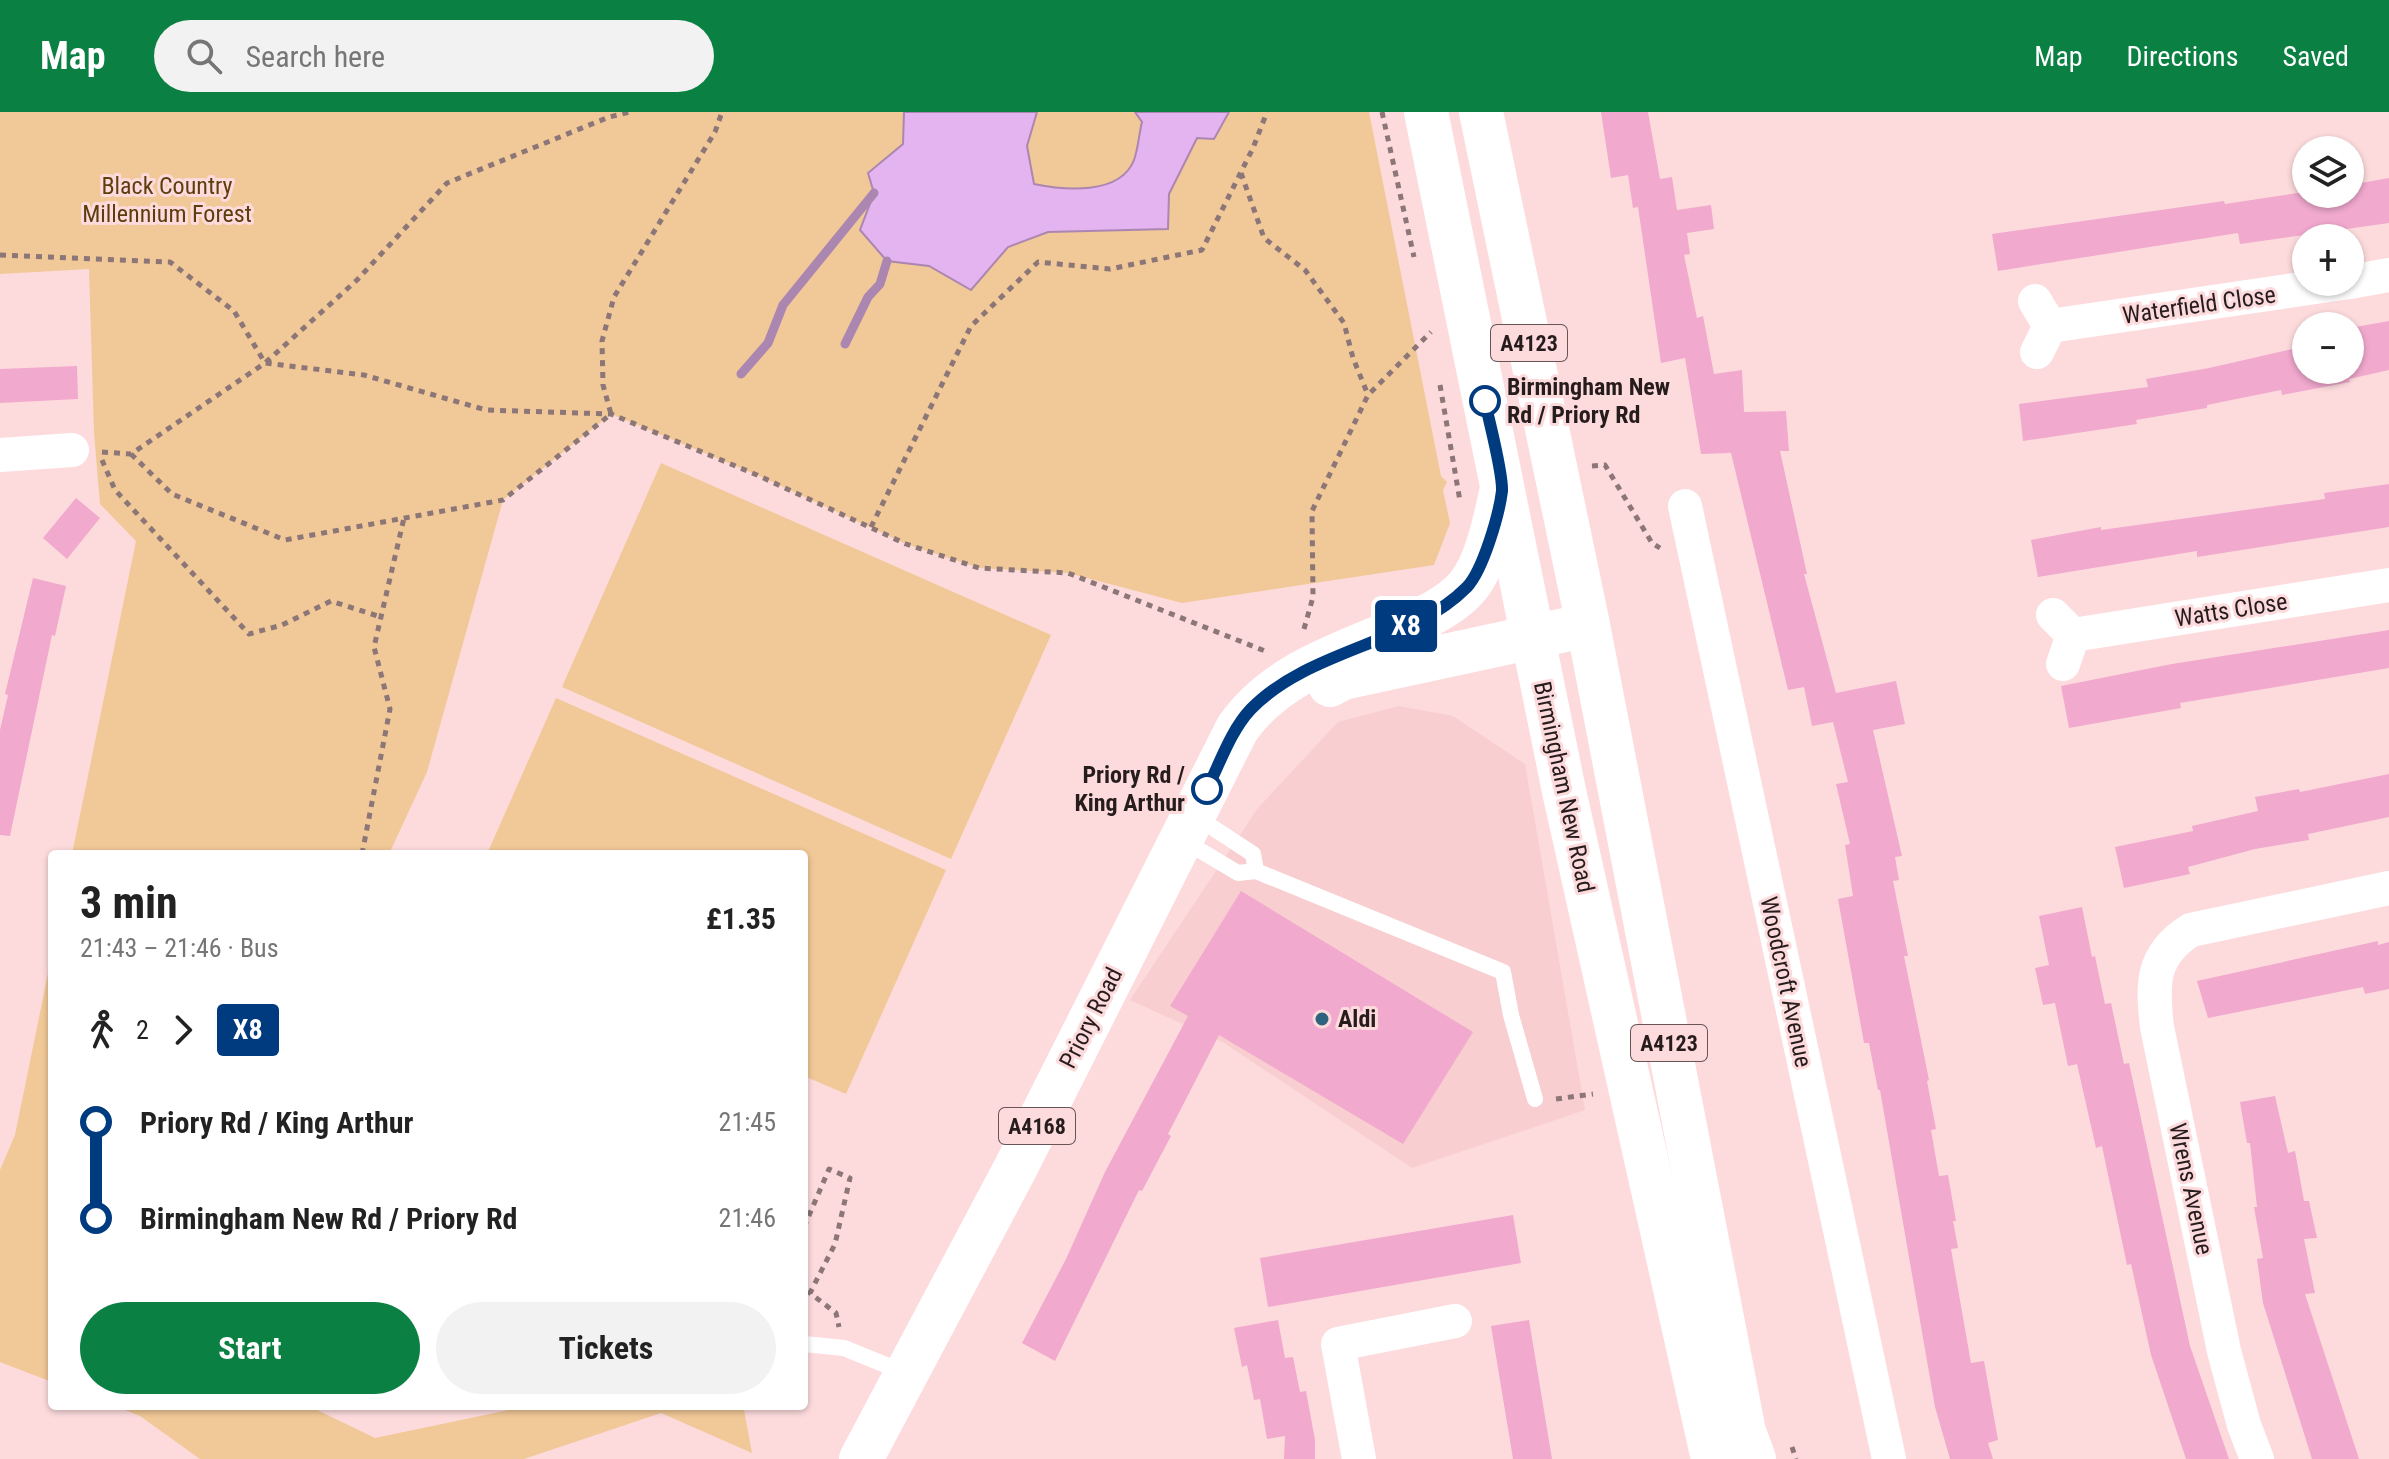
<!DOCTYPE html>
<html lang="en">
<head>
<meta charset="utf-8">
<style>
	:root { --surface:#fff; --page:#f2f2f2; --text:#222; --muted:#767676; --accent:#0b8043 }
	body { margin:0; font-family:"Roboto Condensed",sans-serif; background:var(--page); color:var(--text); height:100vh; display:flex; flex-direction:column; font-size:30px; white-space:nowrap }
	* { box-sizing:border-box; margin:0 }
	p { font-size:26px; color:var(--muted) }
	.icon { flex:none; width:44px; height:44px; fill:none; stroke:currentColor; stroke-width:2; stroke-linecap:round; stroke-linejoin:round }
	.map { position:relative; flex:1; overflow:hidden }
	.details { position:absolute; left:48px; top:738px; width:760px; height:560px; display:flex; flex-direction:column; background:var(--surface); border-radius:8px; box-shadow:0 2px 6px #0004 }
	.details>* { flex:none }
	.badge { padding:0 16px; border-radius:6px; font-size:28px; line-height:52px }
	.controls { position:absolute; left:2292px; top:24px; display:grid; gap:16px }
	.controls a { display:grid; place-items:center; width:72px; height:72px; border-radius:50%; background:var(--surface); box-shadow:0 2px 6px #0004; font-size:40px }
	.map>.badge { position:absolute; translate:-50% -50%; box-shadow:0 0 0 4px #fff }
	.legs { display:flex; align-items:center; gap:12px; height:88px; padding:0 32px; font-size:26px }
	.legs p { margin-inline-start:auto }
	.overview { display:flex; align-items:center; justify-content:space-between; height:136px; padding:0 32px }
	h1 { font-size:44px; font-weight:700; line-height:60px }
	.cta { display:flex; gap:16px; margin-top:auto; padding:16px 32px }
	.cta a { flex:1; height:92px; border-radius:48px; background:var(--accent); color:#fff; font-size:32px; font-weight:700; line-height:92px; text-align:center }
	.cta a+a { background:var(--page); color:var(--text) }
	ul { padding:0 32px; list-style:none }
	li { display:flex; align-items:center; gap:28px; height:96px; font-size:30px }
	li i { display:grid; place-items:center; width:12px; height:100%; margin:0 10px; background:currentColor }
	li i::after { content:''; width:20px; height:20px; margin:-10px; border:6px solid; border-radius:50%; background:var(--surface) }
	li p { margin-inline-start:auto }
	li:first-child i { background:linear-gradient(#0000 50%,currentColor 0) }
	li:last-child i { background:linear-gradient(currentColor 50%,#0000 0) }
	header { display:flex; align-items:center; gap:48px; box-sizing:border-box; height:112px; padding:0 40px; background:var(--accent); color:#fff }
	header strong { font-size:38px }
	nav { display:flex; gap:44px; margin-inline-start:auto; font-size:28px }
	.search { width:560px; height:72px; background:var(--page); display:flex; align-items:center; gap:20px; box-sizing:border-box; padding:0 28px; border-radius:44px; color:var(--muted); font-size:30px }
	.map>svg:first-child { display:block }
</style>
</head>
<body>
<header>
<strong>Map</strong>
<div class="search"><svg class="icon" aria-label="search" viewBox="0 0 24 24"><circle cx="10" cy="10" r="6"/><path d="M15 15l6 6"/></svg>Search here</div>
<nav><a>Map</a><a>Directions</a><a>Saved</a></nav>
</header>
<div class="map">
<svg width="2389" height="1347" viewBox="0 0 2389 1347">
	<rect width="100%" height="100%" fill="#fddbdd"/>
	<path fill="#f8ced0" d="M 1399,594 L 1453,604 L 1525,652 L 1585,998 L 1412,1056 L 1224,931 L 1130,888 L 1258,696 L 1338,610 Z"/>
	<g fill="#f1c897">
		<path d="M 0,0 L 1369,0 L 1441,364 L 1447,370 L 1443,378 L 1450,411 L 1434,453 L 1182,491 L 1068,461 L 979,456 L 906,432 L 757,363 L 611,302 L 503,388 L 427,660 L 389,742 L 72,742 L 136,429 L 100,392 L 94,321 L 89,157 L 0,162 Z"/>
		<path d="M 661,351 L 1051,523 L 951,747 L 562,575 Z"/>
		<path d="M 556,586 L 946,758 L 846,982 L 804,964 L 804,742 L 487,742 Z"/>
		<path d="M 52,842 L 52,1270 L 0,1250 L 0,1058 L 15,1023 Z"/>
		<path d="M 115,1294 L 309,1294 L 375,1326 L 528,1294 L 739,1294 L 744,1298 L 752,1341 L 661,1301 L 524,1347 L 200,1347 L 140,1304 Z"/>
	</g>
	<path fill="#e4b4f0" stroke="#ab86b0" stroke-width="2" d="M 904,0 L 1037,0 L 1027,34 L 1034,72 C 1063,78 1120,84 1134,48 C 1138,37 1139,22 1142,10 L 1135,0 L 1229,0 L 1214,27 L 1197,26 L 1169,82 L 1168,117 L 1048,120 L 1008,135 L 971,178 L 929,154 L 887,149 L 860,118 L 874,81 L 868,61 L 903,32 Z"/>
	<g fill="none" stroke-linecap="round" stroke-linejoin="round">
		<g stroke="#ab86b0" stroke-width="9">
			<path d="M 845,232 L 868,185 L 880,172 L 887,149"/>
			<path d="M 741,262 L 768,231 L 783,193 L 874,81"/>
		</g>
	</g>
	<g fill="#f1a9ce">
		<path d="M 1601,0 L 1648,0 L 1660,67 L 1672,65 L 1677,98 L 1711,93 L 1714,117 L 1687,121 L 1690,142 L 1684,143 L 1697,206 L 1703,204 L 1714,262 L 1742,258 L 1744,300 L 1786,299 L 1789,339 L 1780,339 L 1807,462 L 1804,462 L 1836,581 L 1896,569 L 1905,612 L 1873,618 L 1902,744 L 1895,745 L 1899,768 L 1893,769 L 1908,844 L 1904,844 L 1929,968 L 1927,969 L 1936,1017 L 1931,1018 L 1939,1064 L 1948,1063 L 1956,1109 L 1953,1109 L 1958,1136 L 1951,1137 L 1971,1251 L 1984,1249 L 1998,1328 L 1988,1331 L 1993,1347 L 1950,1347 L 1935,1295 L 1880,978 L 1878,978 L 1869,931 L 1864,931 L 1838,787 L 1853,784 L 1845,733 L 1850,732 L 1836,672 L 1848,670 L 1833,610 L 1812,614 L 1804,575 L 1788,578 L 1731,341 L 1701,342 L 1685,246 L 1661,251 L 1638,95 L 1633,96 L 1628,63 L 1611,66 Z"/>
		<path d="M 2389,66 L 2389,111 L 2240,132 L 2238,121 L 1998,159 L 1992,122 L 2224,89 L 2225,92 L 2304,80 L 2350,82 L 2350,73 Z"/>
		<path d="M 2389,209 L 2389,258 L 2349,267 L 2350,270 L 2282,283 L 2281,278 L 2207,293 L 2207,296 L 2136,308 L 2137,312 L 2023,329 L 2019,292 L 2148,275 L 2146,267 L 2209,256 L 2306,234 L 2306,258 L 2350,258 L 2350,216 Z"/>
		<path d="M 77,254 L 78,287 L 0,291 L 0,257 Z"/>
		<path d="M 2389,372 L 2389,415 L 2197,445 L 2197,439 L 2038,465 L 2031,428 L 2101,415 L 2101,418 L 2325,387 L 2324,381 Z"/>
		<path d="M 76,386 L 100,406 L 67,447 L 43,426 Z"/>
		<path d="M 33,466 L 66,474 L 55,524 L 52,523 L 10,724 L 0,723 L 0,618 L 8,583 L 5,582 Z"/>
		<path d="M 2389,518 L 2389,556 L 2180,591 L 2181,596 L 2069,616 L 2061,574 L 2172,552 Z"/>
		<path d="M 2389,662 L 2389,705 L 2308,722 L 2309,728 L 2255,737 L 2188,755 L 2190,762 L 2124,776 L 2115,735 L 2193,719 L 2192,714 L 2258,699 L 2255,685 L 2299,677 L 2300,680 Z"/>
		<path d="M 1241,779 L 1473,920 L 1403,1032 L 1219,923 L 1168,1022 L 1171,1024 L 1142,1079 L 1139,1078 L 1055,1249 L 1022,1231 L 1066,1147 L 1105,1060 L 1188,904 L 1170,894 Z"/>
		<path d="M 2082,795 L 2092,845 L 2095,844 L 2105,892 L 2111,891 L 2124,952 L 2129,951 L 2190,1234 L 2229,1347 L 2186,1347 L 2151,1243 L 2131,1152 L 2127,1153 L 2102,1034 L 2096,1036 L 2077,952 L 2068,954 L 2055,891 L 2043,893 L 2035,856 L 2049,853 L 2039,804 Z"/>
		<path d="M 2378,829 L 2378,833 L 2389,830 L 2389,877 L 2365,882 L 2363,875 L 2208,906 L 2197,869 Z"/>
		<path d="M 2275,984 L 2288,1041 L 2295,1039 L 2304,1089 L 2309,1089 L 2317,1126 L 2304,1127 L 2315,1181 L 2305,1182 L 2359,1347 L 2312,1347 L 2263,1191 L 2257,1147 L 2263,1146 L 2254,1095 L 2257,1095 L 2250,1031 L 2247,1031 L 2240,990 Z"/>
		<path d="M 1513,1103 L 1521,1151 L 1268,1195 L 1260,1146 Z"/>
		<path d="M 1278,1208 L 1285,1246 L 1293,1245 L 1300,1280 L 1306,1279 L 1315,1328 L 1315,1347 L 1284,1347 L 1285,1324 L 1267,1327 L 1260,1287 L 1254,1288 L 1247,1253 L 1242,1255 L 1234,1216 Z"/>
		<path d="M 1529,1208 L 1552,1347 L 1513,1347 L 1491,1214 Z"/>
	</g>
	<g fill="none" stroke-linecap="round" stroke-linejoin="round">
		<g stroke="#8c7677" stroke-width="5" stroke-dasharray="6 6" stroke-linecap="butt">
			<path d="M 1382,0 L 1414,145"/>
			<path d="M 1241,61 L 1264,126 L 1305,158 L 1344,211 L 1353,246 L 1368,283"/>
			<path d="M 0,143 L 170,150 L 234,199 L 265,251 L 364,263 L 486,298 L 611,302 L 757,363 L 906,432 L 979,456 L 1068,461 L 1265,539"/>
			<path d="M 1440,273 L 1460,389"/>
			<path d="M 102,340 L 131,342 L 265,251 L 357,168 L 447,71 L 609,5 L 630,0"/>
			<path d="M 131,342 L 172,382 L 285,428 L 503,388 L 611,302 L 603,273 L 602,229 L 614,185 L 715,20 L 722,0"/>
			<path d="M 102,348 L 115,378 L 249,522 L 282,513 L 331,489 L 381,505"/>
			<path d="M 1592,354 L 1605,353 L 1652,431 L 1660,436"/>
			<path d="M 871,415 L 971,214 L 1038,150 L 1110,157 L 1202,138 L 1253,36 L 1267,0"/>
			<path d="M 1304,517 L 1313,485 L 1312,399 L 1368,283 L 1431,220"/>
			<path d="M 362,742 L 390,597 L 374,535 L 404,406"/>
			<path d="M 1556,987 L 1593,982"/>
			<path d="M 804,1115 L 829,1057 L 850,1066 L 835,1132 L 810,1181 L 836,1201 L 839,1215"/>
			<path d="M 1792,1335 L 1796,1347"/>
		</g>
		<g stroke="#fff" stroke-width="16">
			<path d="M 1195,704 L 1253,742 L 1256,759"/>
			<path d="M 1181,727 L 1238,761 L 1256,759 L 1503,860 L 1511,903 L 1535,987"/>
			<path d="M 804,1232 L 844,1236 L 903,1260"/>
		</g>
		<g stroke="#fff" stroke-width="34">
			<path d="M 2350,170 L 2389,163"/>
			<path d="M 2035,189 L 2050,214 L 2037,240"/>
			<path d="M 2050,214 L 2349,170"/>
			<path d="M 0,343 L 72,338"/>
			<path d="M 1685,394 L 1889,1347"/>
			<path d="M 2053,503 L 2073,523 L 2063,552"/>
			<path d="M 2073,523 L 2389,473"/>
			<path d="M 1359,1347 L 1338,1232 L 1455,1209"/>
			<path d="M 2257,1347 L 2244,1313 L 2224,1239 L 2157,915 C 2152,872 2151,843 2191,818 L 2389,776"/>
		</g>
		<g stroke="#fff" stroke-width="44">
			<path d="M 1330,573 L 1343,566 L 1588,513"/>
			<path d="M 861,1347 L 1016,1055 L 1237,617 C 1273,565 1334,544 1390,521 C 1415,511 1451,495 1468,474 C 1487,451 1496,404 1502,376"/>
		</g>
		<g stroke="#fff" stroke-width="44">
			<path d="M 1426,0 L 1564,679 L 1713,1347"/>
			<path d="M 1481,0 L 1588,513 L 1744,1320 L 1754,1347"/>
		</g>
	</g>
	<g fill="none" stroke-linecap="round" stroke-linejoin="round">
		<defs>
			<path id="line-1" d="M 1207,677 C 1220,651 1231,618 1251,597 C 1311,536 1410,533 1467,475 C 1483,458 1499,403 1502,379 C 1503,360 1489,310 1485,289"/>
		</defs>
		<use href="#line-1" stroke="#fff" stroke-width="18"/>
		<use href="#line-1" stroke="#003b80" stroke-width="12"/>
	</g>
	<g fill="#fff" stroke="#003b80" stroke-width="4">
		<circle cx="1485" cy="289" r="14"/>
		<circle cx="1207" cy="677" r="14"/>
	</g>
	<circle fill="#2e627e" stroke="#fddbdd" stroke-width="3" cx="1322" cy="907" r="8"/>
	<g text-anchor="middle" stroke-width="6" stroke-linejoin="round" paint-order="stroke">
		<g fill="#fddbdd" stroke="#675556" stroke-width="2">
			<rect x="1491" y="213" width="76" height="36" rx="6"/>
			<rect x="1631" y="913" width="76" height="36" rx="6"/>
			<rect x="999" y="996" width="76" height="36" rx="6"/>
		</g>
		<g font-size="22" font-weight="bold" fill="#271c1c">
			<text x="1529" y="239">A4123</text>
			<text x="1669" y="939">A4123</text>
			<text x="1037" y="1022">A4168</text>
		</g>
		<g font-size="24" fill="#5e3d0d" stroke="#fddbdd">
			<text x="167" y="82">Black Country<tspan x="167" dy="28">Millennium Forest</tspan></text>
		</g>
		<g font-size="24" fill="#271c1c" stroke="#fddbdd">
			<text transform="translate(2199 193) rotate(-8)" y="8">Waterfield Close</text>
			<text transform="translate(2231 498) rotate(-9)" y="8">Watts Close</text>
			<text transform="translate(1564 675) rotate(78)" y="8">Birmingham New Road</text>
			<text transform="translate(1786 870) rotate(78)" y="8">Woodcroft Avenue</text>
			<text transform="translate(1091 906) rotate(-63)" y="8">Priory Road</text>
			<text transform="translate(2191 1077) rotate(78)" y="8">Wrens Avenue</text>
		</g>
		<g font-size="24" font-weight="bold" fill="#271c1c" stroke="#fddbdd" text-anchor="start">
			<text x="1507" y="283">Birmingham New<tspan x="1507" dy="28">Rd / Priory Rd</tspan></text>
			<text x="1185" y="671" text-anchor="end">Priory Rd /<tspan x="1185" dy="28">King Arthur</tspan></text>
		</g>
		<g font-size="24" font-weight="bold" fill="#271c1c" stroke="#fddbdd" text-anchor="start">
			<text x="1338" y="915">Aldi</text>
		</g>
	</g>
</svg>
<div class="controls">
<a><svg class="icon" aria-label="layers" viewBox="0 0 24 24"><path d="M12 4l9 5-9 5-9-5zM3 14l9 5 9-5"/></svg></a>
<a>+</a>
<a>−</a>
</div>
<b class="badge" style="left:1406px;top:514px;background:#003b80;color:#fff">X8</b>
<section class="details">
<div class="overview"><div><h1>3 min</h1><p>21:43 – 21:46 · Bus</p></div><b>£1.35</b></div>
<div class="legs"><svg class="icon" aria-label="walk" viewBox="0 0 24 24"><circle cx="13" cy="4" r="2"/><path d="M13 8l-2 6 4 7M11 14l-3 7M7 12l3-4h3l4 4"/></svg>2<svg class="icon" aria-label="forward" viewBox="0 0 24 24"><path d="M9 5l7 7-7 7"/></svg><b class="badge" style="background:#003b80;color:#fff">X8</b></div>
<ul>
<li><i style="color:#003b80"></i><b>Priory Rd / King Arthur</b><p>21:45</p></li>
<li><i style="color:#003b80"></i><b>Birmingham New Rd / Priory Rd</b><p>21:46</p></li>
</ul>
<div class="cta"><a>Start</a><a>Tickets</a></div>
</section>
</div>
</body>
</html>
